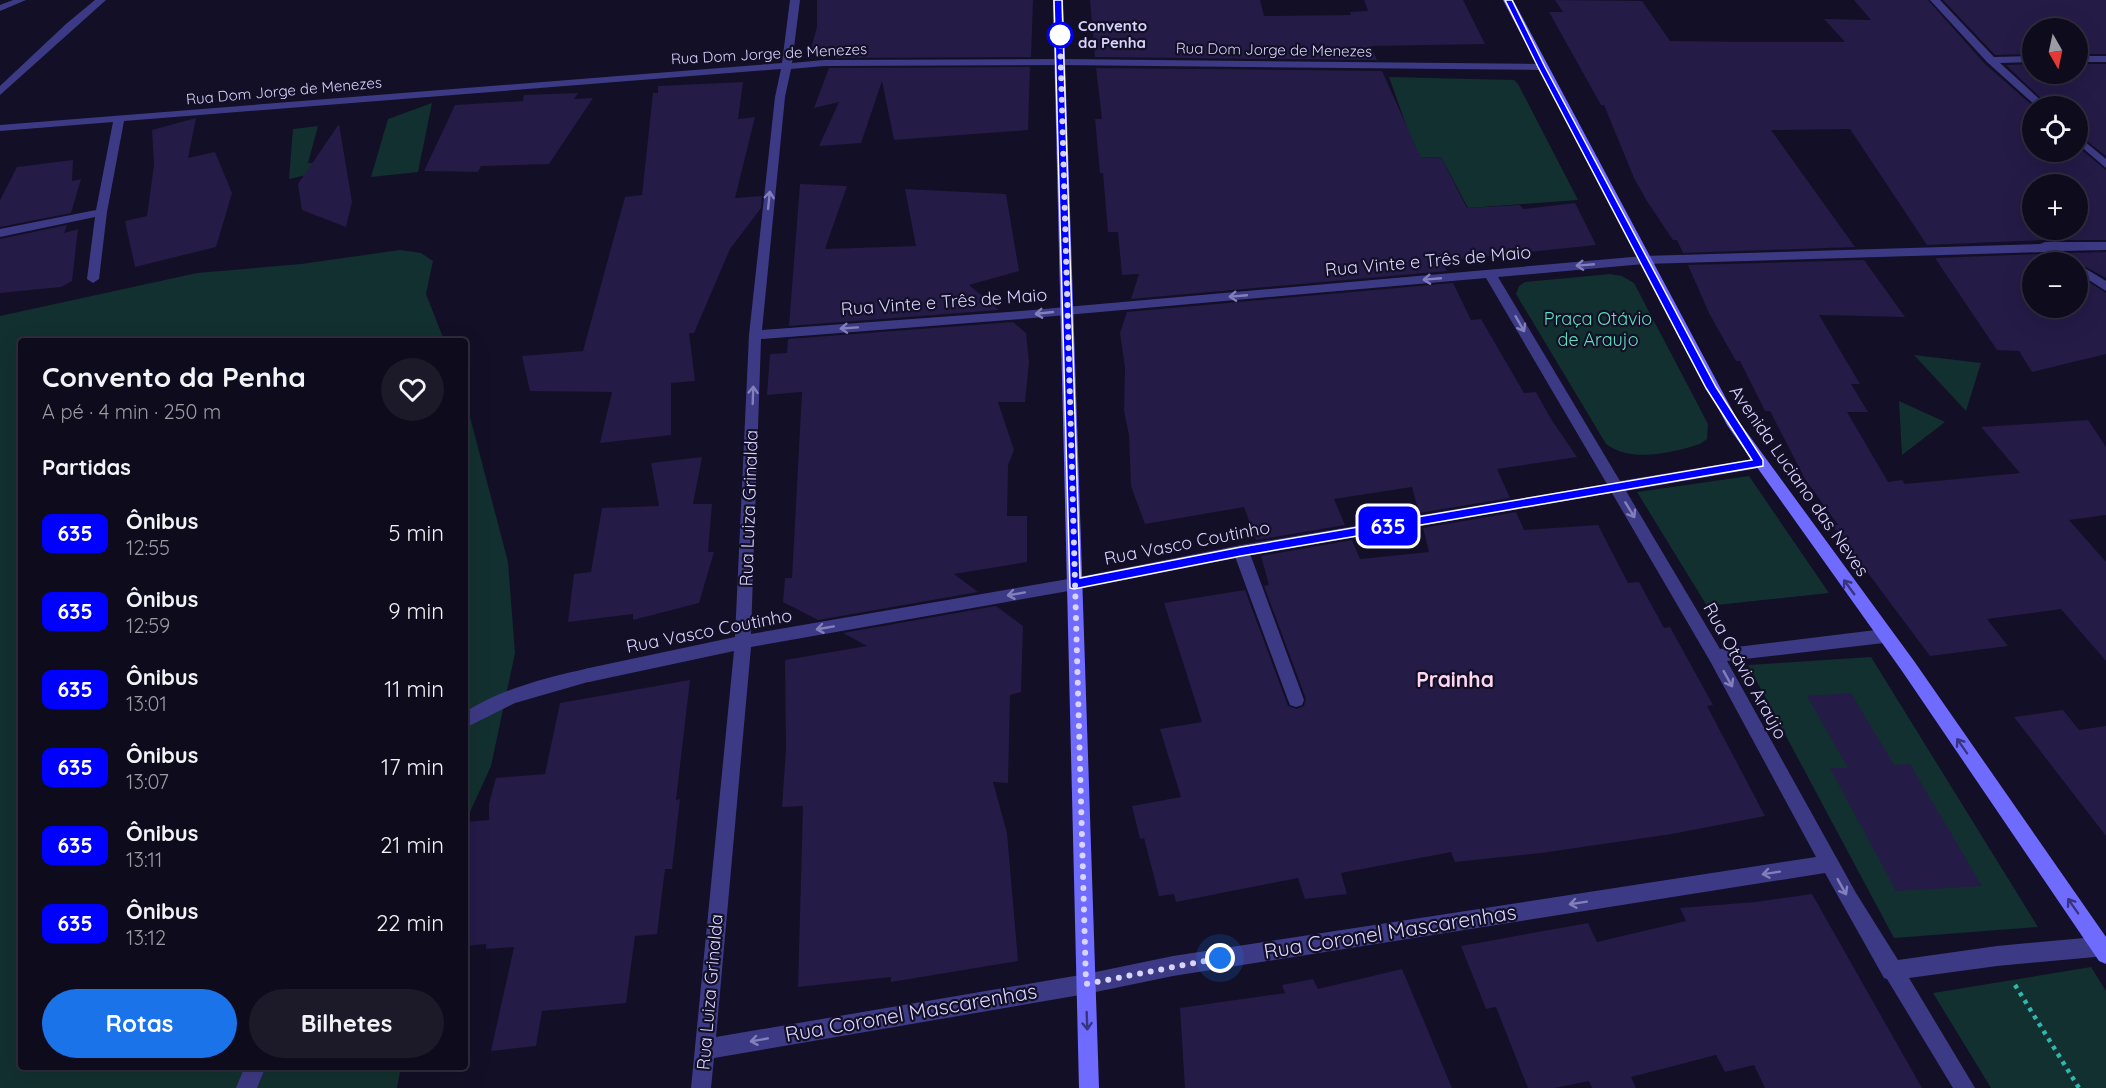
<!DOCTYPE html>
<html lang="pt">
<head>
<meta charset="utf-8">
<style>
	:root { --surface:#0e0b1c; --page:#1c1929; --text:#f1f3f6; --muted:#9b9ba3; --line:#2e2b3b; --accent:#1a73e8 }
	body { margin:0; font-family:Quicksand,sans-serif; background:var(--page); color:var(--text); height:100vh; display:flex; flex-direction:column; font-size:22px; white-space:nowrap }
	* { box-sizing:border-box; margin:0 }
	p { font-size:20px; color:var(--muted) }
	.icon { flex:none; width:33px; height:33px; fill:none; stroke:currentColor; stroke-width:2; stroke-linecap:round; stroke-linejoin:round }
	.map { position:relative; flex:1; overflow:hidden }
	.side { position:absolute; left:18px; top:338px; width:450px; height:732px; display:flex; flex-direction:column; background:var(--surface); border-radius:6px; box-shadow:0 6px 24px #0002,0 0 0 2px var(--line) }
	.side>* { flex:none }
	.badge { padding:0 12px; border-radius:9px; font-size:21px; line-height:39px }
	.needle { width:39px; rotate:171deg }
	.buttons { position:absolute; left:2022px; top:18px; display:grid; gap:12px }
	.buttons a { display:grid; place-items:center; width:66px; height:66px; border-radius:50%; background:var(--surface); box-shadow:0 6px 24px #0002,0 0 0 2px var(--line); font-size:30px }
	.you { position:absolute; width:30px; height:30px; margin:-15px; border:4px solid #fff; border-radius:50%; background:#1a73e8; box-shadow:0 0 0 9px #1a73e833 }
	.map>.badge { position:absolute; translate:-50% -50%; box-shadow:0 0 0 3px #fff }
	h2 { padding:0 24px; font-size:22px; line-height:54px }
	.round { display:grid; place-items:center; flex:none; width:63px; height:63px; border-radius:32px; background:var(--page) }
	.headline { display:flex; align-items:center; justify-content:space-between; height:102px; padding:0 24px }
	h1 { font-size:28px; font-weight:700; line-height:45px }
	.action { display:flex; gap:12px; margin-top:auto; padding:12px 24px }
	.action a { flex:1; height:69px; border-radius:36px; background:var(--accent); color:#fff; font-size:24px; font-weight:700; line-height:69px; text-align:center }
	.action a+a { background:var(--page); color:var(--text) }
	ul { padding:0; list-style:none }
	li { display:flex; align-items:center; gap:18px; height:78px; padding:0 24px }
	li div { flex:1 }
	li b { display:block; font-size:22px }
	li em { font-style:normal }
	li .badge { min-width:66px; font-weight:700; text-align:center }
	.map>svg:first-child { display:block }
</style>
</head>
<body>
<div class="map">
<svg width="2106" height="1088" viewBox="0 0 2106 1088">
	<rect width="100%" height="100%" fill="#130f26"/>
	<g fill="#12302f">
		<path d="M 1389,77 L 1514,80 L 1518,84 L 1578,200 L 1468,208 L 1441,157 L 1418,158 Z"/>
		<path d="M 432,103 L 418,172 L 371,177 L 388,119 Z"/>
		<path d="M 318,126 L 308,163 L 345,162 L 342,167 L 289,179 L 293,129 Z"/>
		<path d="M 400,250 L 421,253 L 433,261 L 426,294 L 444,340 L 21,340 L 21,1066 L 401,1067 L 397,1088 L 0,1088 L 0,316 L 197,273 L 301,264 Z"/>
		<path d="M 1610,274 L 1622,276 L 1634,283 L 1708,424 L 1707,439 L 1700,444 C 1671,453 1632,463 1606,444 L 1516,294 L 1519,286 L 1525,282 Z"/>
		<path d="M 1914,355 L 1981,363 L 1966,411 Z"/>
		<path d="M 465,398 L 508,562 L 515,653 L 491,766 L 465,823 Z"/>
		<path d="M 1899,401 L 1945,422 L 1902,455 Z"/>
		<path d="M 1749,476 L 1829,593 L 1707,606 L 1637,492 Z"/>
		<path d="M 1871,657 L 2038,927 L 1894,938 L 1748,665 Z"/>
		<path d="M 2091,967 L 2106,991 L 2106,1088 L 1991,1088 L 1933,993 Z"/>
	</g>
	<g fill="#241b47" fill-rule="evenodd">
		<path d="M 817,0 L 1033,0 L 1031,57 L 834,58 L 837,49 L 811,49 L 817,27 Z"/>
		<path d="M 1090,0 L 1260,0 L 1264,16 L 1351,15 L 1350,12 L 1368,11 L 1364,0 L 1463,0 L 1485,44 L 1371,46 L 1377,60 L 1095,57 Z"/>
		<path d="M 1555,0 L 1642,1 L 1670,41 L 1747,42 L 1845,42 L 1824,19 L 1871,20 L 1854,0 L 1928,0 L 1985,64 L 2033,106 L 2032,152 L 2078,152 L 2078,147 L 2106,170 L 2106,240 L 2045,240 L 1927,245 L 1850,129 L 1771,130 L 1855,247 L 1683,253 L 1677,240 L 1673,240 L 1647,201 L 1634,178 L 1604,105 L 1601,105 L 1549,12 L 1563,12 ZM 2032,184 L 2078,184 L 2078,230 L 2032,230 Z"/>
		<path d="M 1943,0 L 2106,0 L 2106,54 L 2078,54 L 2078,28 L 2032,28 L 2032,54 L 1995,55 Z"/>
		<path d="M 2032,64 L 2032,74 L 2078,74 L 2078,64 L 2106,64 L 2106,156 L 2078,134 L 2078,106 L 2049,106 L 2006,65 Z"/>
		<path d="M 1030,67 L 1028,130 L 894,140 L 882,81 L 861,143 L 819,146 L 839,102 L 814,108 L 829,68 Z"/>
		<path d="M 1096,68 L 1382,71 L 1421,158 L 1441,157 L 1467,208 L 1520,205 L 1523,209 L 1575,203 L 1596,245 L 1442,261 L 1447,271 L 1131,299 L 1139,274 L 1122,275 L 1118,232 L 1108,232 L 1103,173 L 1100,173 L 1095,119 L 1102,119 Z"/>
		<path d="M 743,82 L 738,119 L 755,117 L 735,198 L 762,196 L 761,208 L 730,249 L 694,333 L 689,333 L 695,381 L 671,383 L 671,435 L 600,443 L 612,392 L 530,391 L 522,356 L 583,351 L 625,197 L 642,195 L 653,93 L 658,93 L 658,86 Z"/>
		<path d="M 578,93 L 574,99 L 593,98 L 549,164 L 481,166 L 478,172 L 424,171 L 455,105 L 523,101 L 524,95 Z"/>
		<path d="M 196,118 L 188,158 L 215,152 L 232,193 L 216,247 L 135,267 L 125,221 L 147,216 L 154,165 L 152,130 Z"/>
		<path d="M 339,124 L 352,202 L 346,227 L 302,210 L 298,184 Z"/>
		<path d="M 73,160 L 72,181 L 81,179 L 71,213 L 0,227 L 0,200 L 17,167 Z"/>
		<path d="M 800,184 L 847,186 L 825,249 L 916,246 L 905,189 L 1006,194 L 1019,271 L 969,285 L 999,310 L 789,326 Z"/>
		<path d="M 67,225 L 64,233 L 78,229 L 72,281 L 61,287 L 0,293 L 0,239 Z"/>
		<path d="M 2106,252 L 2106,278 L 2077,262 L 2067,253 Z"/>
		<path d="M 2044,254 L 2058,262 L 2032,262 L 2032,308 L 2078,308 L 2078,275 L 2106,293 L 2106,354 L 2032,372 L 2019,351 L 1997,350 L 1935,258 Z"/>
		<path d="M 1864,260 L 1905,317 L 1819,315 L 1860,384 L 1851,384 L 1868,412 L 1847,412 L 1888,482 L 1902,480 L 1905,484 L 2020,473 L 1981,427 L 2088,420 L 2106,447 L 2106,515 L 2069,520 L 2106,562 L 2106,661 L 2061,609 L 1987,619 L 2008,646 L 1930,656 L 1832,525 L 1838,525 L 1805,479 L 1770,411 L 1765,411 L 1740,361 L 1736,361 L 1709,313 L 1688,265 Z"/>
		<path d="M 1453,283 L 1471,320 L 1481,319 L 1524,393 L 1536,392 L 1551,419 L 1577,457 L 1497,469 L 1510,498 L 1419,513 L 1412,487 L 1334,499 L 1345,525 L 1256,540 L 1244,507 L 1145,524 L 1131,486 L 1129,435 L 1124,411 L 1125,368 L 1120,333 L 1127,312 Z"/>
		<path d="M 1013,322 L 1026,333 L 1029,362 L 1025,402 L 998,402 L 1014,450 L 1008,465 L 1007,516 L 1027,516 L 1027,562 L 954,574 L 978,592 L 818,620 L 783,602 L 785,578 L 792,578 L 802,392 L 767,395 L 770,354 L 787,353 L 788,339 Z"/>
		<path d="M 702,457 L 693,504 L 712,504 L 708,552 L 714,552 L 699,603 L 633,620 L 633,614 L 568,622 L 574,574 L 591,572 L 602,508 L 659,506 L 651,463 Z"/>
		<path d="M 1516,512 L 1524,530 L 1598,525 L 1628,583 L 1639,582 L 1664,628 L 1670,627 L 1713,705 L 1707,706 L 1765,816 L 1672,834 L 1541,853 L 1455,862 L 1451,852 L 1341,873 L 1347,894 L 1305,899 L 1298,878 L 1176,902 L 1174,894 L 1159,896 L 1144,838 L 1140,839 L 1132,806 L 1181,797 L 1160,729 L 1202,722 L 1164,603 L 1245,590 L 1288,706 L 1297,709 L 1304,706 L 1306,699 L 1264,586 L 1269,585 L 1261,556 L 1352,540 L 1360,559 L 1429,552 L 1423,528 Z"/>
		<path d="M 996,606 L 1023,626 L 1021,692 L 1010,695 L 1008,783 L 993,782 L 1007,833 L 1018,961 L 891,982 L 891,977 L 798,987 L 803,806 L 782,807 L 786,749 L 785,660 L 867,646 L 843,633 Z"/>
		<path d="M 690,680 L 676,800 L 680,799 L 672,869 L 665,869 L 657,934 L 635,936 L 626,1003 L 542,1011 L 536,1046 L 491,1051 L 514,947 L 486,949 L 486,944 L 465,946 L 465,822 L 489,820 L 489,804 L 496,778 L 545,774 L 560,703 Z"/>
		<path d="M 1851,693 L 1894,765 L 1910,764 L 1982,886 L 1896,891 L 1830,768 L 1848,768 L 1807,696 Z"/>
		<path d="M 2063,710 L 2079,730 L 2106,726 L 2106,836 L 2014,717 Z"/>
		<path d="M 1812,894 L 1922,1088 L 1765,1088 L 1754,1065 L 1725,1072 L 1716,1055 L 1631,1077 L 1636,1088 L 1592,1088 L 1589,1081 L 1555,1088 L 1528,1088 L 1496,1007 L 1486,1009 L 1461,946 L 1588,923 L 1597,942 L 1686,921 L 1680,908 L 1755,902 Z"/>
		<path d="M 1402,969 L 1452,1088 L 1185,1088 L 1180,1008 L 1285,993 L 1282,985 L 1313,979 L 1318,989 Z"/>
	</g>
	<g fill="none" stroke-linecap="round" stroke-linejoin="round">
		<path stroke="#2fb8b0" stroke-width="4.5" stroke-dasharray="4 5" stroke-linecap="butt" d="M 2015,985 L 2079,1088"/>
		<g fill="#3d3a85" fill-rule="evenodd">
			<path d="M 1241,545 L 1246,547 L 1249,551 L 1304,700 L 1302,705 L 1296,707 L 1290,705 L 1288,700 L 1233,551 L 1236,547 Z"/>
			<path d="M 589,668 L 595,670 L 597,675 L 595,680 L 515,703 L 465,728 L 465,712 C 503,688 546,678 589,668 Z"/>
			<path d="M 245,1066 L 266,1066 L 257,1088 L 236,1088 Z"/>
		</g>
		<g fill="#3d3a85" fill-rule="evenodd">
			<path d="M 13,0 L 26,0 L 0,11 L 0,5 Z"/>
			<path d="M 95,0 L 106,0 L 0,95 L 0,86 L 66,24 Z"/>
			<path d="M 790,0 L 800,0 L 792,63 L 824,60 L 1061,59 L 1542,64 L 1547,67 L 1542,70 L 1061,65 L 824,66 L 791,69 L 785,97 L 762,330 L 1021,311 L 1644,256 L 2040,244 L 2045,242 L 2106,242 L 2106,250 L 2061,251 L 2075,262 L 2062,262 L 2045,252 L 1644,264 L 1498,277 L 1620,481 L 1759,458 L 1764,459 L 1766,463 L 1764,467 L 1759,468 L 1626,491 L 1720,649 L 1884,629 L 1890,631 L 1892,636 L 1890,641 L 1884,643 L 1727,661 L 1856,893 L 1898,960 L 1997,946 L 2106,936 L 2106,956 L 1997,966 L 1909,978 L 1975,1088 L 1953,1088 L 1887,979 L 1884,978 L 1825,873 L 1173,976 L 1086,994 L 714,1058 L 711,1088 L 691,1088 L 734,651 L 589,682 L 583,680 L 581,675 L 583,670 L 589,668 L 735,637 L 749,335 L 775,97 L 781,69 L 124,121 L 107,212 L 99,279 L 93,283 L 87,279 L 95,217 L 0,237 L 0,229 L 96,210 L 113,122 L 0,131 L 0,125 L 782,63 ZM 1486,278 L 1607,484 L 1241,545 L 1074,578 L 751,634 L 761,339 L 1021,319 ZM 1612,493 L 1710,661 L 1816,857 L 1173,956 L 1086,974 L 716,1037 L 751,647 L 1074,590 L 1241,557 Z"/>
			<path d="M 1930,0 L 1940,0 L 1994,57 L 2032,56 L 2032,62 L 2000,63 L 2047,106 L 2036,106 L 1987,62 Z"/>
			<rect x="2078" y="56" width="28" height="6"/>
			<path d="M 2078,136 L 2106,159 L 2106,168 L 2078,144 Z"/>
			<path d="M 2078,264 L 2106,281 L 2106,291 L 2078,273 Z"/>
		</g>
		<g fill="#6f6bff" fill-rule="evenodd">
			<path d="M 1053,0 L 1063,0 L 1099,1088 L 1079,1088 Z"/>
			<path d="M 1503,0 L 1513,0 L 1737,419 L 1914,661 L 2106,937 L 2106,964 L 2099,961 L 1902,671 L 1727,425 Z"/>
		</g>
	</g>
	<defs><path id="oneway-shaft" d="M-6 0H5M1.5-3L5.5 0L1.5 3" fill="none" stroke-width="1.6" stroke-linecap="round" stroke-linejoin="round" transform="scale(1.5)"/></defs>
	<g stroke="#837fbc">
		<use href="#oneway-shaft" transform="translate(769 200) rotate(-84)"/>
		<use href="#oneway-shaft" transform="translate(1585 265) rotate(175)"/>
		<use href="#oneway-shaft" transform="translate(1432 279) rotate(175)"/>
		<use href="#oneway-shaft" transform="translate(1238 296) rotate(175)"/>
		<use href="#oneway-shaft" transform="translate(1044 313) rotate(174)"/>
		<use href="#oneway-shaft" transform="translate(1520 324) rotate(60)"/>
		<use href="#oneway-shaft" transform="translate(849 328) rotate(176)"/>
		<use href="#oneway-shaft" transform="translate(753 395) rotate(-88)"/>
		<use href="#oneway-shaft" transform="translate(1630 510) rotate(59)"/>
		<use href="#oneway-shaft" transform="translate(1016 594) rotate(170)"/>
		<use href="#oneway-shaft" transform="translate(825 628) rotate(170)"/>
		<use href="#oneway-shaft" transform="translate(1728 679) rotate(61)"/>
		<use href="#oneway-shaft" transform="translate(1771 873) rotate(171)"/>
		<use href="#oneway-shaft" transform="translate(1842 887) rotate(61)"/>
		<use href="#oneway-shaft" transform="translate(1578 903) rotate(171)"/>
		<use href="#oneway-shaft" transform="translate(759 1040) rotate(170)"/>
	</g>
	<g stroke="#38347d">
		<use href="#oneway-shaft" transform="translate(1849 587) rotate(-126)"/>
		<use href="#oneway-shaft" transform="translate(1962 746) rotate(-125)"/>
		<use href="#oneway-shaft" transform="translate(2073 906) rotate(-125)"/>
		<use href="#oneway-shaft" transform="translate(1087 1021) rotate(88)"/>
	</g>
	<path fill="#00f" stroke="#fff" stroke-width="1.5" d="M 1054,0 L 1062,0 L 1080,578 L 1241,547 L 1752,460 L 1706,388 L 1538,67 L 1505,0 L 1512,0 L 1545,67 L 1716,387 L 1763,460 L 1763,466 L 1241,556 L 1074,589 L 1070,588 Z"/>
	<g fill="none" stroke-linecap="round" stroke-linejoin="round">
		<path stroke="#d9d4ff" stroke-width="6" stroke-dasharray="0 10.8" d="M 1060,35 L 1086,984 L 1220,958"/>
	</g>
	<circle fill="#fff" stroke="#00f" stroke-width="3" cx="1060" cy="35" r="12"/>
	<g text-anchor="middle" stroke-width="4.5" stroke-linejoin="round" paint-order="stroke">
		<g font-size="15" font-weight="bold" fill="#d9d4ff" stroke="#130f26" text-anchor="start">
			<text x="1078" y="31">Convento<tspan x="1078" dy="17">da Penha</tspan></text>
		</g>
		<g font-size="15" fill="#d9d4ff" stroke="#130f26">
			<text transform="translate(1274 50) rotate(1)" y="5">Rua Dom Jorge de Menezes</text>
			<text transform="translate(769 54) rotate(-3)" y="5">Rua Dom Jorge de Menezes</text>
			<text transform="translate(284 91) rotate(-5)" y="5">Rua Dom Jorge de Menezes</text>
		</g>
		<g font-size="18" fill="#d9d4ff" stroke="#130f26">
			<text transform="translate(1428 261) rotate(-5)" y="6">Rua Vinte e Três de Maio</text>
			<text transform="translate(944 302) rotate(-4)" y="6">Rua Vinte e Três de Maio</text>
			<text transform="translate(1799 481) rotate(55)" y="6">Avenida Luciano das Neves</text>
			<text transform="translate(749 508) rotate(-88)" y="6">Rua Luiza Grinalda</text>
			<text transform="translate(1187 543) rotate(-11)" y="6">Rua Vasco Coutinho</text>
			<text transform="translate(709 631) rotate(-11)" y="6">Rua Vasco Coutinho</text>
			<text transform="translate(1745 671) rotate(61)" y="6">Rua Otávio Araújo</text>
			<text transform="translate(710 992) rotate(-85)" y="6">Rua Luiza Grinalda</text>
		</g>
		<g font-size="18" fill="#5fe0c0" stroke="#130f26">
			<text x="1598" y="325">Praça Otávio<tspan x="1598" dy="21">de Araujo</tspan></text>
		</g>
		<g font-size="21" font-weight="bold" fill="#ffd6f0" stroke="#130f26">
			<text x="1455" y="687">Prainha</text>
		</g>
		<g font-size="21" fill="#d9d4ff" stroke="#130f26">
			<text transform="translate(1390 932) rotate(-9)" y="7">Rua Coronel Mascarenhas</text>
			<text transform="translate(911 1013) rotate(-10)" y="7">Rua Coronel Mascarenhas</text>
		</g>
	</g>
</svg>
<div class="buttons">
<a><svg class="needle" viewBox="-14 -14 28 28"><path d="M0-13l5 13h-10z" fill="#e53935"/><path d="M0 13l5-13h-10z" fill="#9b9ba3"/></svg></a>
<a><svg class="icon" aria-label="locate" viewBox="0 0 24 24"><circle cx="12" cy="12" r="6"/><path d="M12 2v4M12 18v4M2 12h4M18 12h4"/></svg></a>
<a>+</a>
<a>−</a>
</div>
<div class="you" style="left:1220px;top:958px"></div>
<b class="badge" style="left:1388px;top:526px;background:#00f;color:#fff">635</b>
<section class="side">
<div class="headline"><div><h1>Convento da Penha</h1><p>A pé · 4 min · 250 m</p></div><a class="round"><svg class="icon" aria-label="heart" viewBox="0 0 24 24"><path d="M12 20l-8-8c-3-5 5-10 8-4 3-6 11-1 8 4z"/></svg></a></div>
<h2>Partidas</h2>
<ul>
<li><span class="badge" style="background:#00f;color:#fff">635</span><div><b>Ônibus</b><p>12:55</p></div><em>5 min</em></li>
<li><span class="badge" style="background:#00f;color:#fff">635</span><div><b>Ônibus</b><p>12:59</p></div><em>9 min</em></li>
<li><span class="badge" style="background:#00f;color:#fff">635</span><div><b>Ônibus</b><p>13:01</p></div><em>11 min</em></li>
<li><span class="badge" style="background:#00f;color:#fff">635</span><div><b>Ônibus</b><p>13:07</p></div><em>17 min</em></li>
<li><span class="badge" style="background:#00f;color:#fff">635</span><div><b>Ônibus</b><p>13:11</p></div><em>21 min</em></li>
<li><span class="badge" style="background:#00f;color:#fff">635</span><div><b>Ônibus</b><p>13:12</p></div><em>22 min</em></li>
</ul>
<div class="action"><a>Rotas</a><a>Bilhetes</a></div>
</section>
</div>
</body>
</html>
